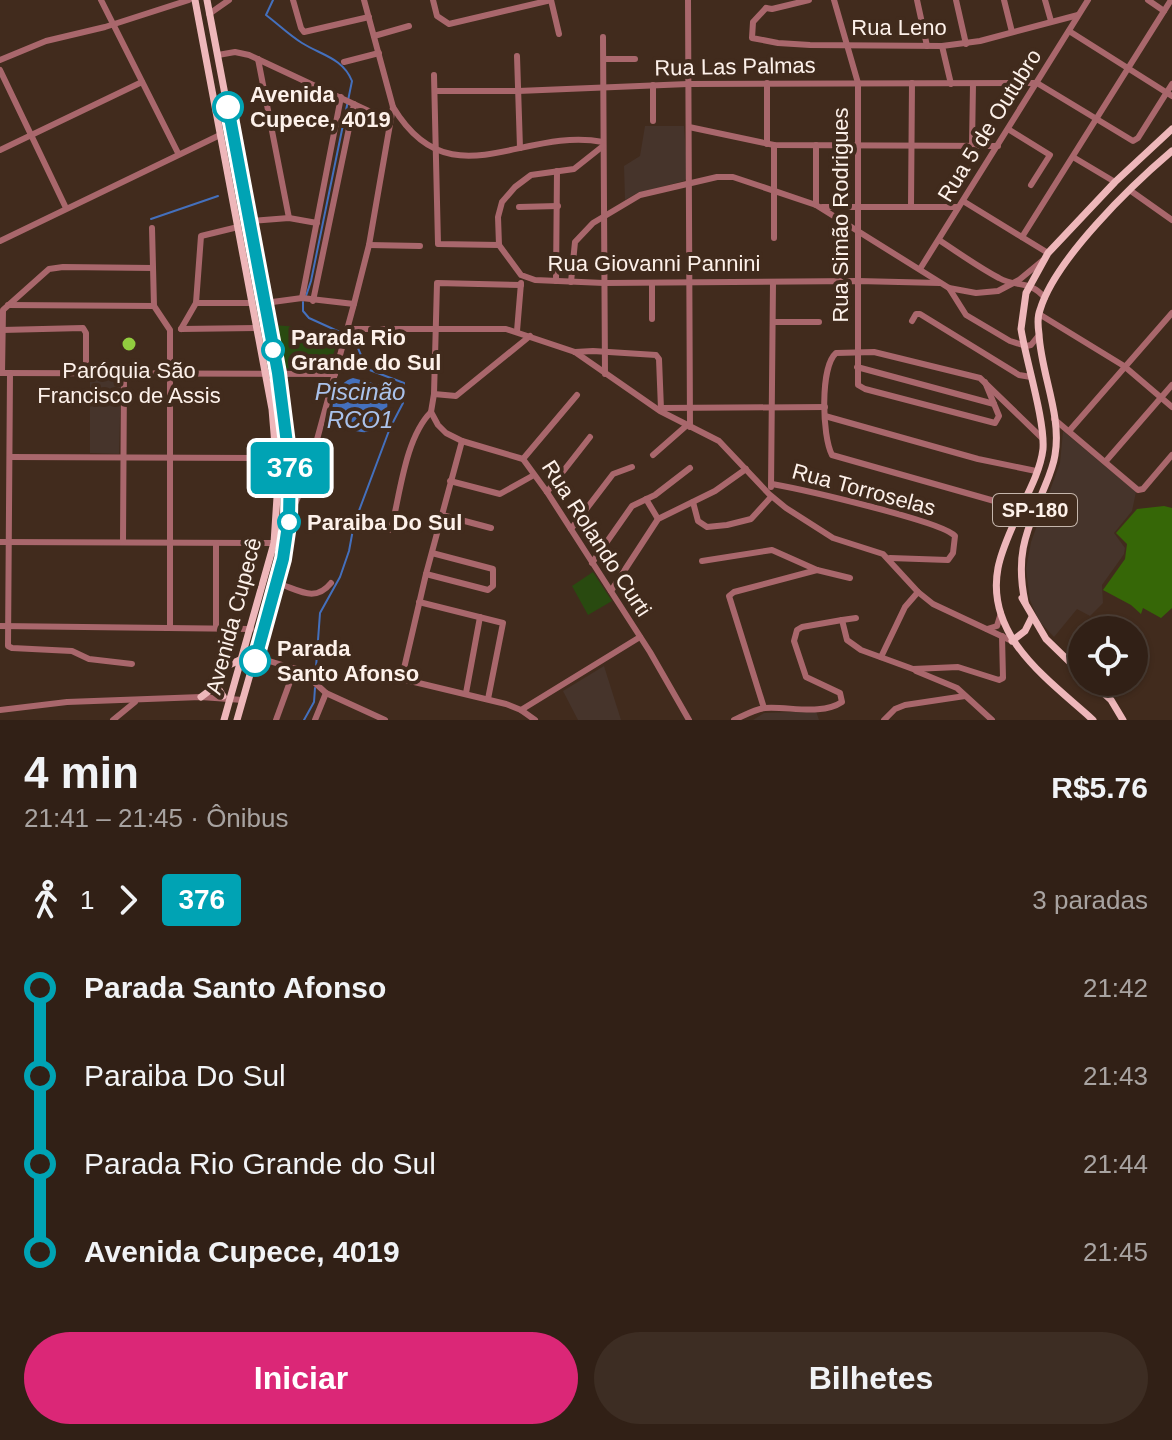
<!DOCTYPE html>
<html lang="pt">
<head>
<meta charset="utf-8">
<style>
	:root { --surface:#312016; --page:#3d2d23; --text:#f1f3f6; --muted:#a8a3a1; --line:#4c3e35; --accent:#db2777 }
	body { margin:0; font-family:Helvetica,sans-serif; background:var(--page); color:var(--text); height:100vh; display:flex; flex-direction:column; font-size:30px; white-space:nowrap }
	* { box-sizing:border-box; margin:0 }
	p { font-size:26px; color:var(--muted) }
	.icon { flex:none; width:44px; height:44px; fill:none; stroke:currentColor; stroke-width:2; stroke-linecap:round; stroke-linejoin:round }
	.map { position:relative; height:720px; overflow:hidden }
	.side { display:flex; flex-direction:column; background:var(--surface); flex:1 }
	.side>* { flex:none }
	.badge { padding:0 16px; border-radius:6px; font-size:28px; line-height:52px }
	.tools { position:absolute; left:1068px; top:616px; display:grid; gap:16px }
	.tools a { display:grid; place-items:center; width:80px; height:80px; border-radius:50%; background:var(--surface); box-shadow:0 2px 6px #0004,0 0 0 2px var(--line); font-size:40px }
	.map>.badge { position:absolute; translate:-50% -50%; box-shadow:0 0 0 4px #fff }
	.legs { display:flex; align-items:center; gap:12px; height:88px; padding:0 24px; font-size:26px }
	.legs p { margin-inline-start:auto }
	.headline { display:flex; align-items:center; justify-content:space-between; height:136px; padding:0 24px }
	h1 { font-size:44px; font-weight:600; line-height:60px }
	.action { display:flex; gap:16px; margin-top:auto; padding:16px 24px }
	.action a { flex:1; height:92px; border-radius:48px; background:var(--accent); color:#fff; font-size:32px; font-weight:600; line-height:92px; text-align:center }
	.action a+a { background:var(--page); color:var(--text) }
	ul { padding:0 24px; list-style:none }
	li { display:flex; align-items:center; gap:28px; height:88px; font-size:30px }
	li i { display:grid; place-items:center; width:12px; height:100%; margin:0 10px; background:currentColor }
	li i::after { content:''; width:20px; height:20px; margin:-10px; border:6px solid; border-radius:50%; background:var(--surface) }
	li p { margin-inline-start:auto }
	li:first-child i { background:linear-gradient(#0000 50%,currentColor 0) }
	li:last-child i { background:linear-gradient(currentColor 50%,#0000 0) }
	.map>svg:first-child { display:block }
</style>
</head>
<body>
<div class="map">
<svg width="1172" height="720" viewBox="0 0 1172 720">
	<rect width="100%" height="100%" fill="#412b1d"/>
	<g fill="#46342b">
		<path d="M 645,126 L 684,126 L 688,177 L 684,181 L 637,193 L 625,200 L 624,166 L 640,156 Z"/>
		<path d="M 90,376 L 121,378 L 119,454 L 90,453 Z"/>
		<path d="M 1063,431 L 1136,492 L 1132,511 L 1114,533 L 1125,548 L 1124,554 L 1102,585 L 1103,603 L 1090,616 L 1077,609 L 1054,637 L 1039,621 L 1030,600 L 1026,569 L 1031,542 L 1060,463 Z"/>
		<path d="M 604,666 L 621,720 L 578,720 L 563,691 Z"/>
		<path d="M 816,711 L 819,720 L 753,720 L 764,713 Z"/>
	</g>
	<g fill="#294a10">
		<path d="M 273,325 L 299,327 L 338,340 L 328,370 L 283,368 Z"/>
		<path d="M 593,572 L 612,601 L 588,615 L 572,586 Z"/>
	</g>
	<path fill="#366707" d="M 1164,506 L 1172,508 L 1172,608 L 1161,618 L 1143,608 L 1141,614 L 1131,605 L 1103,590 L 1125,559 L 1127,544 L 1116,533 L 1137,509 Z"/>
	<path fill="#4470bd" d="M 353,378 L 380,385 C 393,398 389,429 367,432 C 359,433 348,429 341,427 L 333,415 C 331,399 337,383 353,378 Z"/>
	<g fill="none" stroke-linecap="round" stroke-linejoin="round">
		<g stroke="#4470bd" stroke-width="2">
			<path d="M 273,0 L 266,15 C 278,24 289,35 302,43 C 321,55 343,58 352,81 L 311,281 L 306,296"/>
			<path d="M 151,219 L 218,196"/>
			<path d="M 303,302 L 303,311 L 309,318 L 342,333"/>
			<path d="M 315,681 L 320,613 L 340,577 L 349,551 L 354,524 L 390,428 L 403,403 L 404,383 L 367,369 L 354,339"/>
			<path d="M 304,720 L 314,702 L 315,688"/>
		</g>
		<g stroke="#a9676c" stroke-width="6">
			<path d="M 101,0 L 178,153"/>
			<path d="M 293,0 L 301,28 L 304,32 L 369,17"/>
			<path d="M 433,0 L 437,16 L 449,24 L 551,0 L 559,34"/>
			<path d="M 688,0 L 690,427"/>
			<path d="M 834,0 L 858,83 L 858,385 L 865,389 L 995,423 L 999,416 L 985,382"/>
			<path d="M 917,0 L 927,46"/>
			<path d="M 956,0 L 966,44"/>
			<path d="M 1004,0 L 1012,32"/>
			<path d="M 1045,0 L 1051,21"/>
			<path d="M 1148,0 L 1164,11"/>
			<path d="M 766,8 L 753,22 L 752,38 L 778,43 L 810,45 L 942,46 L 980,41 L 1078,15"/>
			<path d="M 766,8 L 772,9 L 809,0"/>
			<path d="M 209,14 L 229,0"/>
			<path d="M 1069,31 L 1172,96"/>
			<path d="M 374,36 L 409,26"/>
			<path d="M 603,37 L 605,374"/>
			<path d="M 942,46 L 951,84"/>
			<path d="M 218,55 L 235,52 L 249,55 L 390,121"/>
			<path d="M 517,56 L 520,148"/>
			<path d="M 258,59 L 289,218"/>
			<path d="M 604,59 L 635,59"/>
			<path d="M 0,60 L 46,41 L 105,27 L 189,0"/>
			<path d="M 344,62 L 379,53"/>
			<path d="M 0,70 L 66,208"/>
			<path d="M 434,75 L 438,244 L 499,245"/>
			<path d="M 767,83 L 767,144"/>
			<path d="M 653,85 L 653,121"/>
			<path d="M 435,91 L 518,91 L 688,84 L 1037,83 L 1133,141 L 1138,138 L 1172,84"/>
			<path d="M 393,107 C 450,202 522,126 603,142"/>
			<path d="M 689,127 L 774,145 L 998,146"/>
			<path d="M 1008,129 L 1050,155 L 1031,185"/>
			<path d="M 774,145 L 774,238"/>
			<path d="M 816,145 L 816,205"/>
			<path d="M 972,145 L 973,84"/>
			<path d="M 603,146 L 574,169 L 531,175 L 515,187 L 502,202 L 498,217 L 499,245 L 521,275 L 535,280 L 604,283 L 858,281 L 940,283"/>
			<path d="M 0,150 L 142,82"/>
			<path d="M 1073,157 L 1115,182"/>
			<path d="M 1131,191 L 1172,220"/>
			<path d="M 963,201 L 1048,253"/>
			<path d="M 911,205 L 912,83"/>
			<path d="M 519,207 L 558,206"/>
			<path d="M 822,207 L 958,207"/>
			<path d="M 250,221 L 289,218 L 317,223"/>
			<path d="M 152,228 L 154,306 L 170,330 L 170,626"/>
			<path d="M 1022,237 L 1171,0"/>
			<path d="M 939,240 C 959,253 978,267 999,278 C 1017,288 1029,279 1045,298"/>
			<path d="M 0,241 L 220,135"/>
			<path d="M 369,245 L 420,246"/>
			<path d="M 920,269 L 1088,0"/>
			<path d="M 556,281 L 557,171"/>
			<path d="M 571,282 L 575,242 L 593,223 L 640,195 L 717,177 L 733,177 L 816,205 L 949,288 L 976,293 L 998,291 L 1019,280 L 1042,261"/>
			<path d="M 652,283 L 652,319"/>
			<path d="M 521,285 L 437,283 L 434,394 L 431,412 L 438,425 L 446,433 L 462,441 L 523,459 L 547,492 L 650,652 L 689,720"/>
			<path d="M 949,288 L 966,315 L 1010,341 L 1026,346 L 1031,345 L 1039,335"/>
			<path d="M 302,298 L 341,97"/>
			<path d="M 313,301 L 354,104"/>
			<path d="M 196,303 L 252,303"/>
			<path d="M 265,303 L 302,298 L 354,304"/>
			<path d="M 8,305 L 154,306"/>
			<path d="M 1039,314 L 1124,366 L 1172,407"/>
			<path d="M 912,321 L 916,314 L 920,314 L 1019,375 L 1031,377"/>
			<path d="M 773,322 L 819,322"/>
			<path d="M 181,329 L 196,303 L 201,236 L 238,227"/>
			<path d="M 181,329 L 257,328"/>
			<path d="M 348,329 L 506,329 L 575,352 L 660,411 L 719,441 L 769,494 L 786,508 L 833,538 L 883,554 L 918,592 L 933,604 L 1012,641"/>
			<path d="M 2,330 L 83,328 L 86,333 L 86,374"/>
			<path d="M 517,331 L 521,283"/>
			<path d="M 575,352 L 593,351 L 656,355 L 659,359 L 661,409"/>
			<path d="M 857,367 L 994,404"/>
			<path d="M 0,373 L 335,374"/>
			<path d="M 2,373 L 3,310 L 49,269 L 63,267 L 153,268"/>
			<path d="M 10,374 L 8,646 L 12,648 L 72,651 L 89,659 L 132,664"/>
			<path d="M 434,394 L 456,396 L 530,336"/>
			<path d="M 661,408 L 825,407"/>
			<path d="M 825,416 L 978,459 L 1036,471"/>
			<path d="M 1054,419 L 1138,490 L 1143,489 L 1172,455"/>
			<path d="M 1070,430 L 1172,313"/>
			<path d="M 462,441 L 426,574 L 402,677 L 406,680 L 506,704 L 521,710 L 535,720"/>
			<path d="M 653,455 L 686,426"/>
			<path d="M 10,457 L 289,458"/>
			<path d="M 523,459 L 577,395"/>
			<path d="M 1106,461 L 1172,385"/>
			<path d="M 450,481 L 500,494 L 534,475"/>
			<path d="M 772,484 C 800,489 942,521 955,536 L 953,553 L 948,560 L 890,558"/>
			<path d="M 771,487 L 773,282"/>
			<path d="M 547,492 L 590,437"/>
			<path d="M 646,499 L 658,519"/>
			<path d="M 693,502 L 698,521 L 707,527 L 727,525 L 751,519 L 771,497"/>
			<path d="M 442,515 L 491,528"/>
			<path d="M 289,518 L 307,476 L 354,304 L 369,245 L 393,107 L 364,0"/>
			<path d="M 1016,518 L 1009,508 L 998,502 L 832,455 C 822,436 820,367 836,353 L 874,352 L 980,378 L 1043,439"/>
			<path d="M 571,529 L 613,474 L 632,467"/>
			<path d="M 391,530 C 400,495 405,438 431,412"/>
			<path d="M 0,542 L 274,543"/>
			<path d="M 123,542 L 124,374"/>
			<path d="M 216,543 L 216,628"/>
			<path d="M 702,561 L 772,550 L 817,570 L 850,578"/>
			<path d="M 592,563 L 632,506 L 655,495 L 690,468"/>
			<path d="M 426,574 L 488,590 L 493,586 L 493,569 L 432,553"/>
			<path d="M 277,583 C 299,590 315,603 331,583"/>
			<path d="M 611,591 L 658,519 L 715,491 L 746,469"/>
			<path d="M 419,602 L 503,623 L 488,699"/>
			<path d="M 842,620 L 856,618"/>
			<path d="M 0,626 L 251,629"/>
			<path d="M 987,629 L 997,626 L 1001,613"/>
			<path d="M 256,657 L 302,671 L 326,693 L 385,720"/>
			<path d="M 881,657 L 905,607 L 918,592"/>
			<path d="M 916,671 L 957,688 L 992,720"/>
			<path d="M 466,693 L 480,617"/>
			<path d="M 764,708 L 729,596 L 734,592 L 817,570"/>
			<path d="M 0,710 L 67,702 L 201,697 L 243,700"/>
			<path d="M 521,710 L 640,637"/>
			<path d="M 113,720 L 135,702"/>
			<path d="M 276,720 L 295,668"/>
			<path d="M 315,720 L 326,693"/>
			<path d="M 734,720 C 743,716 755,709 765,708 C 788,706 821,716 842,702 L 840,693 L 806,677 L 794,641 L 797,630 L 802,627 L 842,620 L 847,640 L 861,650 L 913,669 L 958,667 L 999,680 L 1003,678 L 1002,636"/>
			<path d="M 884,720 L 895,709 L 905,705 L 965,696"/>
		</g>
		<g stroke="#eeb7ba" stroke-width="7">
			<path d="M 195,0 L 272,409 L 278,482 L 274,543 L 224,720"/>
			<path d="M 207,0 L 278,373 L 290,467 L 289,518 L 283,559 L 237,720"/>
			<path d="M 1022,598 L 1046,639 L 1082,674"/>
			<path d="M 1025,602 C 1016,559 1024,536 1041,496 C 1046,483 1053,469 1055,455 C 1062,415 1041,374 1039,334 C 1038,327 1037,317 1040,310 C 1055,259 1132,185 1172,151"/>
			<path d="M 1012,641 L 1025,631 L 1032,617"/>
			<path d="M 213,680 L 223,696"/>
			<path d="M 1091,682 L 1111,700 L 1123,720"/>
			<path d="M 201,697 L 209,691 L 218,670 L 242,659"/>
			<path d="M 1093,720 C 1049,680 985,637 998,568 C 1001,552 1008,537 1014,523 C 1024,500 1040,474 1043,449 C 1045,420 1026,361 1021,329 L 1026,293 L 1048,253 L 1115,182 L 1172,129"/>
		</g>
	</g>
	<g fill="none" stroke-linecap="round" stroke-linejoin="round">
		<defs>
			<path id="line-1" d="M 228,107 L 278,373 L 290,467 L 289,518 L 283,559 L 255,661"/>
		</defs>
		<use href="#line-1" stroke="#fff" stroke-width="18"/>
		<use href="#line-1" stroke="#00a3b4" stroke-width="12"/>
	</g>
	<g fill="#fff" stroke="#00a3b4" stroke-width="4">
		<circle cx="228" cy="107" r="14"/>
		<circle cx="273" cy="350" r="10"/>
		<circle cx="289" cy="522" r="10"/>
		<circle cx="255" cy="661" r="14"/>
	</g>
	<circle fill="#92cd3f" stroke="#412b1d" stroke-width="3" cx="129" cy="344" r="8"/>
	<g text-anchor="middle" stroke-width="8" stroke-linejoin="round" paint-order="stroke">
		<rect fill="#412b1d" stroke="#c5b6ac" stroke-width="2" x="993" y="494" width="84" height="32" rx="6"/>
		<g font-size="20" font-weight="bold" fill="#fdf1ea">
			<text x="1035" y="517">SP-180</text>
		</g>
		<g font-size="22" fill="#fdf1ea" stroke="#412b1d">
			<text x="899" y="35">Rua Leno</text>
			<text transform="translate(735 66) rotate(-1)" y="8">Rua Las Palmas</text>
			<text transform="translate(989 125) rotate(-58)" y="8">Rua 5 de Outubro</text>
			<text transform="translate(840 215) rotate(-90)" y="8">Rua Simão Rodrigues</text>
			<text x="654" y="271">Rua Giovanni Pannini</text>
			<text transform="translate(864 489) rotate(15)" y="8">Rua Torroselas</text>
			<text transform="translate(597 538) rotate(57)" y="8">Rua Rolando Curti</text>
			<text transform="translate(233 616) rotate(-75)" y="8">Avenida Cupecê</text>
		</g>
		<g font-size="22" font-weight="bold" fill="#fdf1ea" stroke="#412b1d" text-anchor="start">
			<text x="250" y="102">Avenida<tspan x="250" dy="25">Cupece, 4019</tspan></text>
			<text x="291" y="345">Parada Rio<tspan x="291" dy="25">Grande do Sul</tspan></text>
			<text x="307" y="530">Paraiba Do Sul</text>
			<text x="277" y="656">Parada<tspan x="277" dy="25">Santo Afonso</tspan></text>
		</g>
		<g font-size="22" fill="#fdf1ea" stroke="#412b1d">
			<text x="129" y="378">Paróquia São<tspan x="129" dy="25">Francisco de Assis</tspan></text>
		</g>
		<g font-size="24" font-style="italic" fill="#aac2eb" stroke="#412b1d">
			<text x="360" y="400">Piscinão<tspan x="360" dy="28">RCO1</tspan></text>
		</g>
	</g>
</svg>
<div class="tools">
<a><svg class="icon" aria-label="locate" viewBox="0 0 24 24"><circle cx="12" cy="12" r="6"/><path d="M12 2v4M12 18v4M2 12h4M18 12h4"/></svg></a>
</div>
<b class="badge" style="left:290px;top:468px;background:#00a3b4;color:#fff">376</b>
</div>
<section class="side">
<div class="headline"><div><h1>4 min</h1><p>21:41 – 21:45 · Ônibus</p></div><b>R$5.76</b></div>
<div class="legs"><svg class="icon" aria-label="walk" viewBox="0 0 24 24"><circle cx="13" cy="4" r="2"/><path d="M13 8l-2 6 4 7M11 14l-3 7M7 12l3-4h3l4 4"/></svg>1<svg class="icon" aria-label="forward" viewBox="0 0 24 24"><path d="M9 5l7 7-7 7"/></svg><b class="badge" style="background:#00a3b4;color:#fff">376</b><p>3 paradas</p></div>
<ul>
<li><i style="color:#00a3b4"></i><b>Parada Santo Afonso</b><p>21:42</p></li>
<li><i style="color:#00a3b4"></i><span>Paraiba Do Sul</span><p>21:43</p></li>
<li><i style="color:#00a3b4"></i><span>Parada Rio Grande do Sul</span><p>21:44</p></li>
<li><i style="color:#00a3b4"></i><b>Avenida Cupece, 4019</b><p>21:45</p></li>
</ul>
<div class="action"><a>Iniciar</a><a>Bilhetes</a></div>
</section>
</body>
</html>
